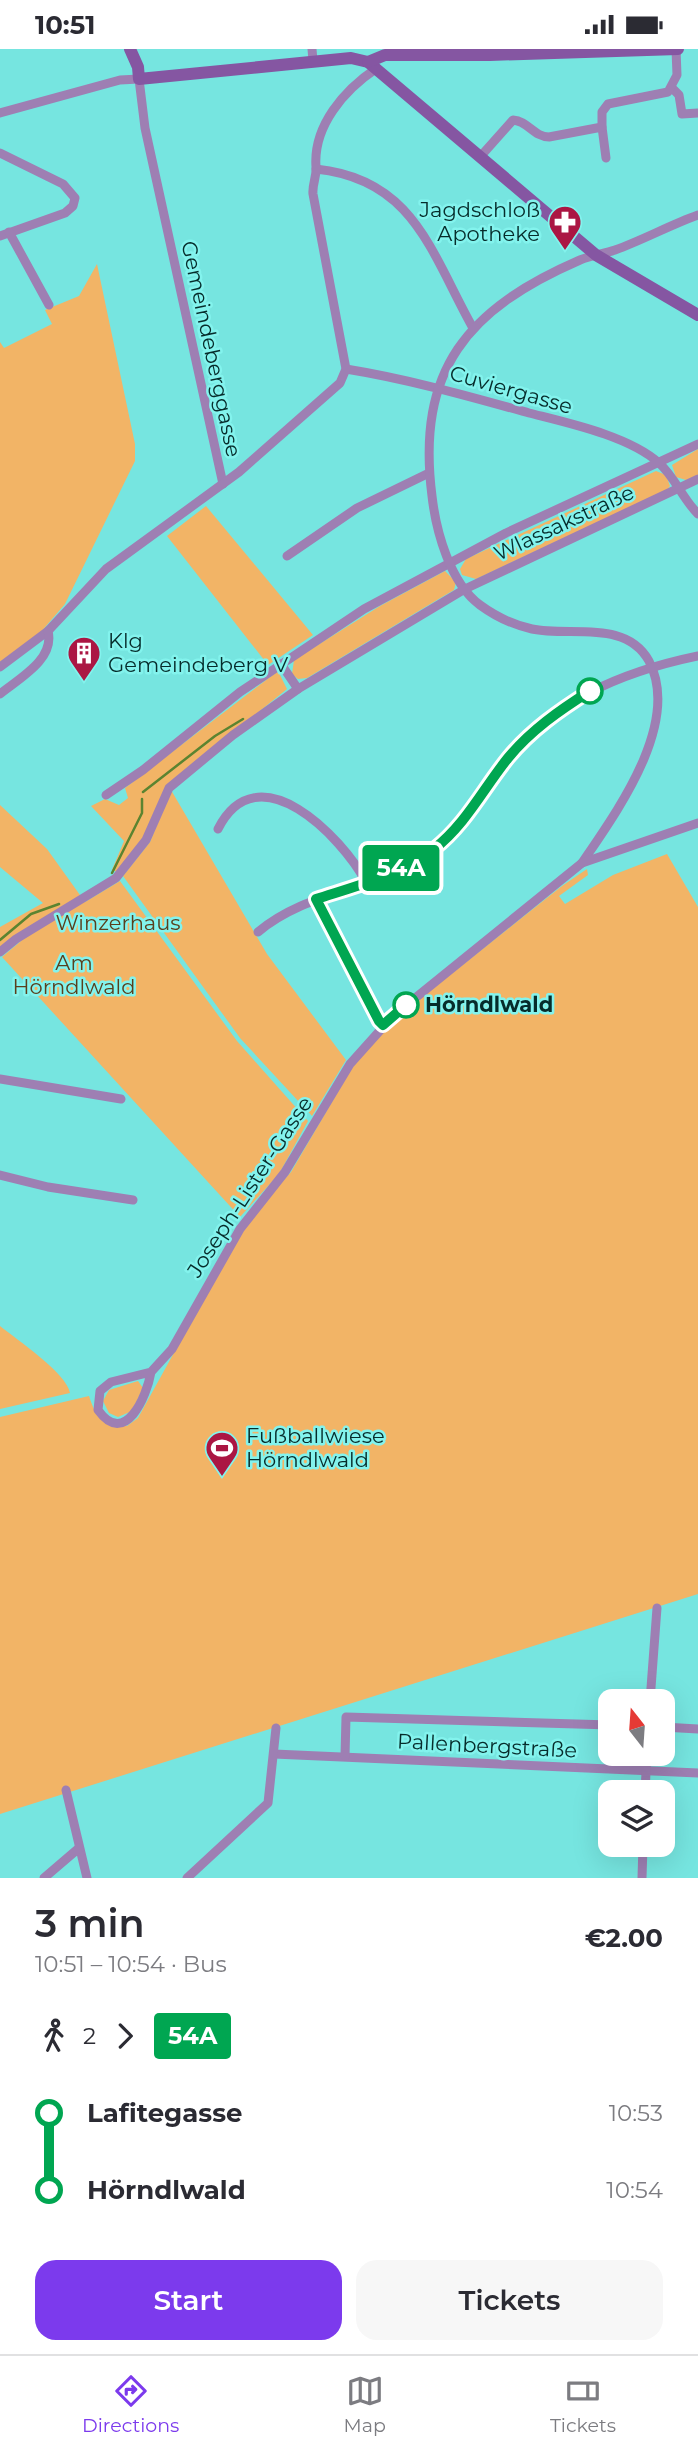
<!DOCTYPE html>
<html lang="en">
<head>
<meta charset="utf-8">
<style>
	:root { --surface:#fff; --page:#f7f7f7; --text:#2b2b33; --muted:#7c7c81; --line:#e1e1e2; --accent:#7c3aed }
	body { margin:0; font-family:Montserrat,sans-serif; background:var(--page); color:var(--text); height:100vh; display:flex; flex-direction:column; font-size:26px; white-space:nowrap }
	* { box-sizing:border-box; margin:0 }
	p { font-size:23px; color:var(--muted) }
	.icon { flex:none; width:38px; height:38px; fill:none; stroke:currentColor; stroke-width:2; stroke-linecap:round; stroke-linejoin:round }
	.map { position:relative; height:1829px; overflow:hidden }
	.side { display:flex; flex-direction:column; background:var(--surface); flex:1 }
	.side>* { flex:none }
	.badge { padding:0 14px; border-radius:5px; font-size:24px; line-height:46px }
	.needle { width:46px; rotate:343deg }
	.tools { position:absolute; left:598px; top:1640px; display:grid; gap:14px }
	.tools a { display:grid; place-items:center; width:77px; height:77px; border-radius:14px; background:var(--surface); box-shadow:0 7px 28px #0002; font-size:35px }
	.map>.badge { position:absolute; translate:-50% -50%; box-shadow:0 0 0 4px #fff }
	.legs { display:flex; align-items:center; gap:10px; height:77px; padding:0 35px; font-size:23px }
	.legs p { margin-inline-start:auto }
	.overview { display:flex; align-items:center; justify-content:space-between; height:119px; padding:0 35px }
	h1 { font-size:38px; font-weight:600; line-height:52px }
	.primary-button { display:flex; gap:14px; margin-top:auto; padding:14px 35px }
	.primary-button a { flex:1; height:80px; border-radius:21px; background:var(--accent); color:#fff; font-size:28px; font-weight:600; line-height:80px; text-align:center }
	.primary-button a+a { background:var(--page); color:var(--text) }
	ul { padding:0 35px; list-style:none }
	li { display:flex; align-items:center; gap:24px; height:77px; font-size:26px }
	li i { display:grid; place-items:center; width:10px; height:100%; margin:0 9px; background:currentColor }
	li i::after { content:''; width:18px; height:18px; margin:-9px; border:5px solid; border-radius:50%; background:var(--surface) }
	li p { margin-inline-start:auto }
	li:first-child i { background:linear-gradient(#0000 50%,currentColor 0) }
	li:last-child i { background:linear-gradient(currentColor 50%,#0000 0) }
	.status { display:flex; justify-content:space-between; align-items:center; height:49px; padding:0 35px; background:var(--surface); direction:ltr }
	.status svg { height:19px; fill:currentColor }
	.dock { display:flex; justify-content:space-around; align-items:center; height:98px; border-top:2px solid var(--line); background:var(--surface); font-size:19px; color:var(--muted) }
	.dock a { display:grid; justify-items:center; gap:4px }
	.dock .current { color:var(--accent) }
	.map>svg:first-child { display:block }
</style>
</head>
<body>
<div class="status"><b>10:51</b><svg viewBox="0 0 49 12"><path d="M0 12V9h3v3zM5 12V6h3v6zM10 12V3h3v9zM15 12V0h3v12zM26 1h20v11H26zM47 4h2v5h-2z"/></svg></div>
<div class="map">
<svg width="698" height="1829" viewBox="0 0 698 1829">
	<rect width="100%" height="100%" fill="#76e5e0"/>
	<g fill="#f2b466">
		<path d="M 97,215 L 135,395 L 135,412 L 65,555 L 40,584 L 0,613 L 0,293 L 4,299 L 52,275 L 45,261 L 79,247 Z"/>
		<path d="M 698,400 L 698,426 L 686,431 L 676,428 L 672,416 Z"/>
		<path d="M 656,422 L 666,426 L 670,437 L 667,441 L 476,530 L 462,526 L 460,520 L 466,510 Z"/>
		<path d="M 206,457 L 313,586 L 268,616 L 167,487 Z"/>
		<path d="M 445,522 L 456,533 L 454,541 L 442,548 L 307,629 L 298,630 L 292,625 L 294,611 L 380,557 Z"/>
		<path d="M 278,622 L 287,640 L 165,739 L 141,794 L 117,823 L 112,821 L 124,792 L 91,757 L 105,750 L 119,756 L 128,749 L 125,739 Z"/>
		<path d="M 171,741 L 267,905 L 346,1011 L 312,1067 L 240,989 L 123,827 L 150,793 Z"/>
		<path d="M 0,756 L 47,800 L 85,853 L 120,832 L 237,992 L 308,1072 L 279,1125 L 240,1168 L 2,908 L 21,892 L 0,900 L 0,878 L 43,854 L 0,818 Z"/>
		<path d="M 667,805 L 698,858 L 698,1545 L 0,1765 L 0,1368 L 89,1347 C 96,1369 103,1377 127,1377 L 138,1369 L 234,1195 L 262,1155 L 291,1123 L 354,1015 L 397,968 L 562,837 L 587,820 L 588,826 L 559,847 L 565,855 L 613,826 Z"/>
		<path d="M 0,1277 C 16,1290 67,1324 70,1344 L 0,1360 Z"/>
		<path d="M 138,1332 L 143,1339 L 132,1362 L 118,1368 L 109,1364 L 103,1352 L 109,1341 Z"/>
	</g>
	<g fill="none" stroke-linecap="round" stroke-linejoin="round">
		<g stroke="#5b8430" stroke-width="2.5">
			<path d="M 143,743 L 215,687 L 243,670"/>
			<path d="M 112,824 L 142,764 L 142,750"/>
			<path d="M 0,891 L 31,865 L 59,855"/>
		</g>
		<g stroke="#9e7fb3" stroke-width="9">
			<path d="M 312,0 L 313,12"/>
			<path d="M 672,39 L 679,46 L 682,65 L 698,64"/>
			<path d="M 0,64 L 120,31 L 139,30 L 145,79 L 223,435"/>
			<path d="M 602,78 L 606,109"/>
			<path d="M 0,104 L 63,135 L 75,149 L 73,157 L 65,164 L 0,187"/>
			<path d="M 480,108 L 513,71 C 528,72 534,88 549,88 L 602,78 L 602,63 L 608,55 L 668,43 L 677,26 L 676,0"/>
			<path d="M 316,120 C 414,130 431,204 473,279"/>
			<path d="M 9,183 L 49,256"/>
			<path d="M 346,320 C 408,330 468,347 529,364 C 568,374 629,387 659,414 C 675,428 682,449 698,465"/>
			<path d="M 287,507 L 357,459 L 429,424"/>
			<path d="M 281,615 L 298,640"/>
			<path d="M 0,618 L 48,582 L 106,520 L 239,423 L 340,334 L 346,320 L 313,145 C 312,135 317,127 316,118 C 313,77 344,41 377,19"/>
			<path d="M 0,645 C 20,629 55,610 48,582"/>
			<path d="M 106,746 L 143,721 L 240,643 L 364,560 L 506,484 L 698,395"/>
			<path d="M 218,780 C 258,701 342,788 366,833"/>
			<path d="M 582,814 C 615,765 682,675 649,612 C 626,570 570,588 532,580 C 514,576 495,567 480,556 C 450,534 436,482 432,447 C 416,321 467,260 580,211 C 591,206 604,205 615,201 C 643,191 670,176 698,166"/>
			<path d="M 316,851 L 383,976"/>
			<path d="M 258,883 C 305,843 371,841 422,808 C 458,784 477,749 502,716 C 552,652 621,623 698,607"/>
			<path d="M 0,903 L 16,890 L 116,829 L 146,791 L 169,739 L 233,686 L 298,640 L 465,540 L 698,430"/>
			<path d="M 0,1030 L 121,1050"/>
			<path d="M 0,1126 L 48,1138 L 133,1151"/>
			<path d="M 151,1323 C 147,1347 125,1399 98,1361 L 100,1342 L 111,1333 L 151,1323 L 172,1300 L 240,1180 L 285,1123 L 350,1015 L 393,967 L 582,814 L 698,774"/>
			<path d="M 650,1652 L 657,1559"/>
			<path d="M 663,1678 L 698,1680"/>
			<path d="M 274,1705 L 698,1724"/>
			<path d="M 345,1707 L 346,1668 L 611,1676"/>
			<path d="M 66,1741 L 87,1829"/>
			<path d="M 645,1743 L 647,1704"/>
			<path d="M 44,1829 L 79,1799"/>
			<path d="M 187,1829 L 268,1754 L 276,1679"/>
			<path d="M 642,1829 L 643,1796"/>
		</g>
		<g stroke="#8556a2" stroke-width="12">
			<path d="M 130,0 L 138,18 L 139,30 L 351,9 L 368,13 L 596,206 L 698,266"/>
			<path d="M 368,13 L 385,6 L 490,6 L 678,0"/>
		</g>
	</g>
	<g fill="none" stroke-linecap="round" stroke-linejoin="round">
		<defs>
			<path id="line-1" d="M 406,956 L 383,976 L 379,972 L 316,850 C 356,837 400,826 434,800 C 466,775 483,740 508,709 C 531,681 560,661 590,642"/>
		</defs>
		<use href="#line-1" stroke="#fff" stroke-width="16"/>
		<use href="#line-1" stroke="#00a651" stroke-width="10"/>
	</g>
	<defs>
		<symbol id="pharmacy-pin" viewBox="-11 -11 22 30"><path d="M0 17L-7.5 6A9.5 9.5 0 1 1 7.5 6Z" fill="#ab1643" stroke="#83f3ed"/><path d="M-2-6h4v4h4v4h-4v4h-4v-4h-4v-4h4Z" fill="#fff"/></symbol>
		<symbol id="building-pin" viewBox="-11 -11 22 30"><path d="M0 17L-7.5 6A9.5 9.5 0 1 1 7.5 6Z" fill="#ab1643" stroke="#83f3ed"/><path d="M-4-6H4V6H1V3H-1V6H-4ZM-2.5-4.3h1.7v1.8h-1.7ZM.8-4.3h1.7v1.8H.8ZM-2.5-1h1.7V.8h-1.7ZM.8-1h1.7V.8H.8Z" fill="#fff"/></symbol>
		<symbol id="stadium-pin" viewBox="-11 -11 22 30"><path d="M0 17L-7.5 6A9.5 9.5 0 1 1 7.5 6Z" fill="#ab1643" stroke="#83f3ed"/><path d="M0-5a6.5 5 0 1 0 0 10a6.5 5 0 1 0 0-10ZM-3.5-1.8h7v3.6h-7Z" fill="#fff"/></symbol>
	</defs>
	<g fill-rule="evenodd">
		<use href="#pharmacy-pin" x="546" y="154" width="38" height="52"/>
		<use href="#building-pin" x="65" y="585" width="38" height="52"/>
		<use href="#stadium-pin" x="203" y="1380" width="38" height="52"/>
	</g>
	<g fill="#fff" stroke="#00a651" stroke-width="3.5">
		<circle cx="590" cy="642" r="12"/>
		<circle cx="406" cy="956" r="12"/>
	</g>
	<g text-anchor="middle" stroke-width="5" stroke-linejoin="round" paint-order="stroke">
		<g font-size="21" fill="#062c2b" stroke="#83f3ed" text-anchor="start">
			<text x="540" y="168" text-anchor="end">Jagdschloß<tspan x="540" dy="24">Apotheke</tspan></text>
			<text x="108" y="599">Klg<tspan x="108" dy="24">Gemeindeberg V</tspan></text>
			<text x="246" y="1394">Fußballwiese<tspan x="246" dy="24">Hörndlwald</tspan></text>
		</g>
		<g font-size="21" fill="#062c2b" stroke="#83f3ed">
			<text transform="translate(211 300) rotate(78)" y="7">Gemeindeberggasse</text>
			<text transform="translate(511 341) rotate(16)" y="7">Cuviergasse</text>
			<text transform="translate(564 474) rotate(-25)" y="7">Wlassakstraße</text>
			<text transform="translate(250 1138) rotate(-57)" y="7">Joseph-Lister-Gasse</text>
			<text transform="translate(487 1697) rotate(3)" y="7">Pallenbergstraße</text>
		</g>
		<g font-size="21" fill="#5a3f1d" stroke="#83f3ed">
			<text x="118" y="881">Winzerhaus</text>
			<text x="74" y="921">Am<tspan x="74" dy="24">Hörndlwald</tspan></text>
		</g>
		<g font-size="21" font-weight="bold" fill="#062c2b" stroke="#83f3ed" text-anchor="start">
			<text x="425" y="963">Hörndlwald</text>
		</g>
	</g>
</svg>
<div class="tools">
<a><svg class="needle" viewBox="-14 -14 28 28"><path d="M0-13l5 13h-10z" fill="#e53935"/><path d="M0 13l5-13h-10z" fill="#7c7c81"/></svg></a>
<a><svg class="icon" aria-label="layers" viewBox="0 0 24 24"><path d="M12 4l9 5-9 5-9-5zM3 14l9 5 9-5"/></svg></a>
</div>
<b class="badge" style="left:401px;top:819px;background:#00a651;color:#fff">54A</b>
</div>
<section class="side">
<div class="overview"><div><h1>3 min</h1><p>10:51 – 10:54 · Bus</p></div><b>€2.00</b></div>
<div class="legs"><svg class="icon" aria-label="walk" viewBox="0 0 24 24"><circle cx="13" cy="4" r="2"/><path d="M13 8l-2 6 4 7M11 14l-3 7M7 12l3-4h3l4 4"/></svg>2<svg class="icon" aria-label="forward" viewBox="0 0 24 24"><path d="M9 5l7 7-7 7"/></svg><b class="badge" style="background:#00a651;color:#fff">54A</b></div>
<ul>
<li><i style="color:#00a651"></i><b>Lafitegasse</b><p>10:53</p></li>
<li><i style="color:#00a651"></i><b>Hörndlwald</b><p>10:54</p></li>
</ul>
<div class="primary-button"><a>Start</a><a>Tickets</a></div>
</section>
<nav class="dock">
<a class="current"><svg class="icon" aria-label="directions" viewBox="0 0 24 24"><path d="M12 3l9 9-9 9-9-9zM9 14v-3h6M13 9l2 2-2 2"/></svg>Directions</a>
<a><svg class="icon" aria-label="map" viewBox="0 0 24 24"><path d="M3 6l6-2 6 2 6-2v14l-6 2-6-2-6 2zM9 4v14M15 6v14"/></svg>Map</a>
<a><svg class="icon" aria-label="tickets" viewBox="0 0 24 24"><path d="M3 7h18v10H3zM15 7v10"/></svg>Tickets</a>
</nav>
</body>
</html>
